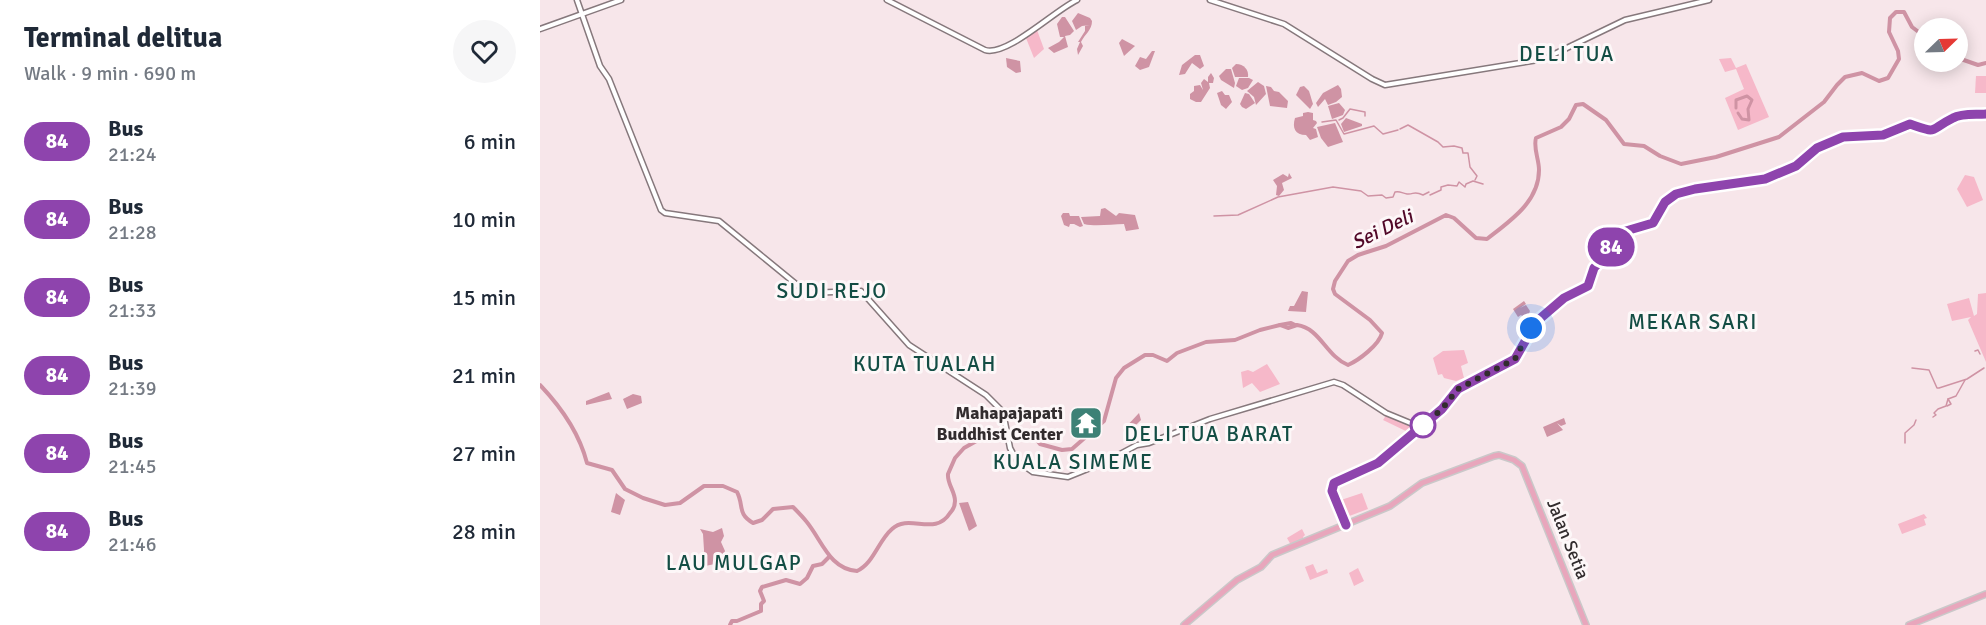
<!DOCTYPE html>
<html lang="en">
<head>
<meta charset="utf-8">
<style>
	:root { --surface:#fff; --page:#f6f6f7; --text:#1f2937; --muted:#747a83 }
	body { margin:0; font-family:Signika,sans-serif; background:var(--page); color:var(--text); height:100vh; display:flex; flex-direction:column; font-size:22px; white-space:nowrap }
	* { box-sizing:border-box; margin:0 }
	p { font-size:20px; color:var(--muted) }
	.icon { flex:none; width:33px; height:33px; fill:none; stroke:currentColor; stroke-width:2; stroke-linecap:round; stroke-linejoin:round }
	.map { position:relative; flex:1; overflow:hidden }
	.panel { display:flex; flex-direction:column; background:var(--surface); width:540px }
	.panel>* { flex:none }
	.badge { padding:0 12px; border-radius:20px; font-size:21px; line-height:39px }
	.needle { width:39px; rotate:67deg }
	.buttons { position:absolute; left:1374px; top:18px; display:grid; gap:12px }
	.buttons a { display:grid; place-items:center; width:54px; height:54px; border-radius:50%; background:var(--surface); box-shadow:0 3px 15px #0003; font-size:30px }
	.you { position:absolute; width:30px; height:30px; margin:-15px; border:4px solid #fff; border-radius:50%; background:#1a73e8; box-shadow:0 0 0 9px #1a73e833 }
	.map>.badge { position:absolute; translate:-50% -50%; box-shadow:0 0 0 3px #fff }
	.round { display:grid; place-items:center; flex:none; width:63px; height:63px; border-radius:32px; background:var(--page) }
	.summary { display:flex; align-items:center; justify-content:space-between; height:102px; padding:0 24px }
	h1 { font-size:28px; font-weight:700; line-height:45px }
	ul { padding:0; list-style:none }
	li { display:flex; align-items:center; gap:18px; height:78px; padding:0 24px }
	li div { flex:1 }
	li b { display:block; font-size:22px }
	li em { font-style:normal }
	li .badge { min-width:66px; font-weight:700; text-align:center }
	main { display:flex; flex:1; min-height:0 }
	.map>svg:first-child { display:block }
</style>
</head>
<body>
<main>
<section class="panel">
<div class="summary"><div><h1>Terminal delitua</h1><p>Walk · 9 min · 690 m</p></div><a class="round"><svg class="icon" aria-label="heart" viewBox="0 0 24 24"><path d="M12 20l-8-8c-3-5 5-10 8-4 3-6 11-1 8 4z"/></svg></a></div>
<ul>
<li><span class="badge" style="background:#8e44ad;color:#fff">84</span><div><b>Bus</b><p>21:24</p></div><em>6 min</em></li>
<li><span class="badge" style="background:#8e44ad;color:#fff">84</span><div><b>Bus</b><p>21:28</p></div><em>10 min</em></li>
<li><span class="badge" style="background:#8e44ad;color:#fff">84</span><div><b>Bus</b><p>21:33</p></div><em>15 min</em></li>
<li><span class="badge" style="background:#8e44ad;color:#fff">84</span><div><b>Bus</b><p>21:39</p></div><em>21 min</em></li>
<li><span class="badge" style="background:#8e44ad;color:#fff">84</span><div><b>Bus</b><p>21:45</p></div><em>27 min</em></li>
<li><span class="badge" style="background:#8e44ad;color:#fff">84</span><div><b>Bus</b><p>21:46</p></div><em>28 min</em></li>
</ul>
</section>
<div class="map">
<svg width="1446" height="625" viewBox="0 0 1446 625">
	<rect width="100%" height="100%" fill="#f7e6ea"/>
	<g fill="#f6b8c9">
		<path d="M 497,30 L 504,49 L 494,58 L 486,38 Z"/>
		<path d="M 1191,58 L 1196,68 L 1206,64 L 1229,117 L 1198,130 L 1185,98 L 1204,89 L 1196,69 L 1185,72 L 1179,59 Z"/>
		<path d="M 1436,76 L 1446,76 L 1446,93 L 1435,93 Z"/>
		<path d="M 1425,175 L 1434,177 L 1443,200 L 1427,207 L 1417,189 Z"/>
		<path d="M 1446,293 L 1446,362 L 1428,320 L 1431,317 L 1412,321 L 1407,304 L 1429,298 L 1434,316 L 1437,314 L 1438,294 Z"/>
		<path d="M 924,350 L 928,363 L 921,366 L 924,378 L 916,381 L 904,378 L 902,374 L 898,375 L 893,358 L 903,351 Z"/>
		<path d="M 727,364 L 740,384 L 720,392 L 712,383 L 703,388 L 701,372 L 708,370 L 713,372 Z"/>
		<path d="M 847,414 L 878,428 L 872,434 L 843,420 Z"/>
		<path d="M 822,493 L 828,509 L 804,518 L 798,501 Z"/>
		<path d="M 1384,514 L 1387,518 L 1384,519 L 1386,525 L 1362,534 L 1358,524 Z"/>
		<path d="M 762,529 L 765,535 L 763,537 L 764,541 L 752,547 L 747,538 Z"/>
		<path d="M 773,564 L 777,573 L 787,569 L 788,573 L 770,580 L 765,567 Z"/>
		<path d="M 818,568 L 824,581 L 814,586 L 809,573 Z"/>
	</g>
	<g fill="#cf93a4">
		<path d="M 538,13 L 550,18 L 552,21 C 552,30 545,34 541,42 L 543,46 L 538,55 L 537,49 L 540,42 L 538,42 L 545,31 L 545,26 L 550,25 L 542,26 L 536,30 L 532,21 Z"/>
		<path d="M 522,17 L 525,17 L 534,31 L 530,35 L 525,36 L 528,47 L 514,53 L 508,48 L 519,42 L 524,37 L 520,37 L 517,24 Z"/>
		<path d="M 582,39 L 595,46 L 584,56 L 579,43 Z"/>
		<path d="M 612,51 L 615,51 L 609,67 L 600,70 L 595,66 L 600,57 L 606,59 Z"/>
		<path d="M 655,55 L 660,55 L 664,66 L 660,69 L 652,63 L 645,74 L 639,75 L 642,65 Z"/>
		<path d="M 466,58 L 480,61 L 481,72 L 476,73 L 467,67 Z"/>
		<path d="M 696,64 C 704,64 709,70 708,77 L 695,77 L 692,68 Z"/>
		<path d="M 686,69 L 691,69 L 695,83 L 694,88 L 681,80 L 679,76 Z"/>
		<path d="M 671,73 L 674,78 L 673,83 L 669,83 L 670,88 L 661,102 L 656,102 L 650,99 L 650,94 L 654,91 L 654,86 L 660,85 L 663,90 L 661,83 L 664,79 L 668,82 L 668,77 Z"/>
		<path d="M 699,78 L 709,78 L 713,80 L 708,88 L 702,90 L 696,86 Z"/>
		<path d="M 718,82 L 724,86 L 726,94 L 716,105 L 714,97 L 707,91 Z"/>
		<path d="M 798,85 L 801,89 L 802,97 L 796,102 L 788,105 L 785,99 L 778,107 L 776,103 L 783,93 Z"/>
		<path d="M 726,86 L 731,87 L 734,91 L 739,92 L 748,101 L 747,108 L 730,106 Z"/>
		<path d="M 764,86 L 769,91 L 773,104 L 770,109 L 756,95 L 760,87 Z"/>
		<path d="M 682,91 L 685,95 L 689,95 L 692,102 L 686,109 L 681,105 L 677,93 Z"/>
		<path d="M 705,93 L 709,94 L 715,103 L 706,109 L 702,107 L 700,104 Z"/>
		<path d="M 799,103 L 805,110 L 803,115 L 792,119 L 788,106 Z"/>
		<path d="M 768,112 L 773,113 L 773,120 L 776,121 L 777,123 L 773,128 L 776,129 L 778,137 L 770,140 L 766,135 C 755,135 752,128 755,118 L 763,116 L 763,113 Z"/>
		<path d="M 806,118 L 822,124 L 822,126 L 804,132 L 801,124 Z"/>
		<path d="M 795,123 L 803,142 L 788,147 L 781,138 L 777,127 Z"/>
		<path d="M 749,173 L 752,178 L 742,183 L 744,190 L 739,196 L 736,195 L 737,186 L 733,180 L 743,174 L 748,177 Z"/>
		<path d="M 565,208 L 576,216 L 579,213 L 595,215 L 599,229 L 586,231 L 584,224 C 572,224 556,227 544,224 L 541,217 L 560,216 L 561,209 Z"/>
		<path d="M 523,213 L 529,213 L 530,216 L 539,216 L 543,226 L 540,227 L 534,224 L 530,224 L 529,227 L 524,225 L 521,216 Z"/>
		<path d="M 762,291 L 768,292 L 766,312 L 748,311 L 750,306 L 754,306 Z"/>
		<path d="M 984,301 L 986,304 L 980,308 L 986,305 L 990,311 L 988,316 L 984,318 L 981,315 L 978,317 L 973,309 Z"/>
		<path d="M 69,392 L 72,399 L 46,405 L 46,401 Z"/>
		<path d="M 93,394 L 101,396 L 102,403 L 87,409 L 83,399 Z"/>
		<path d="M 599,413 L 601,420 L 585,436 L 583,430 Z"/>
		<path d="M 1024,418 L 1026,424 L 1021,426 L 1017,423 L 1023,430 L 1007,437 L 1003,427 Z"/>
		<path d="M 76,493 L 85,500 L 80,515 L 71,512 Z"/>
		<path d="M 428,502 L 437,526 L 429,531 L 419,503 Z"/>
		<path d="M 182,528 L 184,536 L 181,542 L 185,551 L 180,563 L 165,566 L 163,534 L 160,529 L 173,532 Z"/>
	</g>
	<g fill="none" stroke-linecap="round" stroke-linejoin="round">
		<g stroke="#cf93a4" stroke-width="1.5">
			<path d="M 799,120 L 803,118 L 810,109 L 825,112 L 825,116"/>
			<path d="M 782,122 L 796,120 L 804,134 L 834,126 L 843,134 L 858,130"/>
			<path d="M 860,129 L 868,125 L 898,142 L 903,147 L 914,146 L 922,148 L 923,153 L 928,153 L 930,167 L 937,176 L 935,180"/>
			<path d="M 890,195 L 901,190 L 901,187 L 908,185 L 917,186 L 919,182 L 925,187 L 926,184 L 933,181 L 943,184"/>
			<path d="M 674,216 L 698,215 L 738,197 L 793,187 L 821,191 L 828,196 L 842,195 L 846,198 L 853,197 L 855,192 C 861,191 861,193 867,194 C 874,195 873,190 883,195 L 889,192"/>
			<path d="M 1435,351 L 1438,350 L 1440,354"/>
			<path d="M 1372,368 L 1389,370 L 1397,388 L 1399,388 L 1427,379 L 1444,368"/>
			<path d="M 1407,406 L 1411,404 L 1408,399"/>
			<path d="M 1393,417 L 1396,415 L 1394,413 L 1398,409 L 1406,406 L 1408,399 L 1416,396 L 1425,380"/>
			<path d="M 1365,443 L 1365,433 L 1374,425 L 1376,420"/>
		</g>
		<path stroke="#cf93a4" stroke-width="3" d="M 1196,108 L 1196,100 L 1207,96 L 1212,100 L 1208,109 L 1209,120 L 1202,119 L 1198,113"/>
		<g stroke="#cf93a4" stroke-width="4">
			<path d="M 1418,58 L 1438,65 L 1446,63"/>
			<path d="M 740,325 L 751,323 L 755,325"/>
			<path d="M 0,385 C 21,407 39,432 47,463 L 72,470 L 85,489 L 103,498 L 125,505 L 140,503 L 164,486 L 183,486 L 197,492 C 204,505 197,514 213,523 L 222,520 L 233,509 L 253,507 C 257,511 262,516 266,521 C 282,540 289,569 317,571 C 334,563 338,541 352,529 C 369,513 395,537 410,513 C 413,510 415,505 415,501 C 415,491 407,484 408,474 L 415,458 L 424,448 L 440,439 L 456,434 L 491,436 L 496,439 L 500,444 L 522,450 L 532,449 L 564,421 L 576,378 L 584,368 L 605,355 L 613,355 L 627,361 L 637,353 L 666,342 L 695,340 L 720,330 L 740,325 L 748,328 L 757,325 C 780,328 786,356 808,365 C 819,360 839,345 842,333 L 830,320 L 795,294 L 793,289 L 795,281 L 808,261 L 818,255 L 846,246 L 906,215 L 914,218 L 936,238 L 947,239 C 970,221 999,202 999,170 C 999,159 993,148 996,138 L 1021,127 L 1029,119 L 1036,105 L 1043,104 L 1066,120 L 1084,144 L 1104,146 L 1120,156 L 1141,164 L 1176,157 L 1239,137 L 1284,102 L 1297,85 L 1305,77 L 1322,73 L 1339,81 L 1348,78 L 1359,59 L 1358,51 L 1349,32 L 1350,18 L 1356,12 L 1364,12 L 1372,27 L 1384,36"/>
			<path d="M 190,625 L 192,621 L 197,621 L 221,611 L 221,604 L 224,601 L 220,591 L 222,587 L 246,580 L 260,584 L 267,578 L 273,566 L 282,564 L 289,557"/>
		</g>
		<defs>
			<g id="secondary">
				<path d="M 37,0 L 60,66 L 69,79 L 121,210 L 125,213 L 179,221 L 267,293 L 321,291 L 369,345 L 446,395 L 463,412 L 470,448 L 477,461 L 493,472 L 528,477 L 565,462 L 597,445 L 609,443 L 670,419 L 794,382 L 803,385 L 846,413 L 880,427"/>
				<path d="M 347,0 L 445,50 C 467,57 515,10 537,0"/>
				<path d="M 670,0 L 744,24 L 832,79 L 845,85 L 1004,59 L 1085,20 L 1169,0"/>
				<path d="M 0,29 L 81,0"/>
			</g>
			<g id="primary">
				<path d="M 806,525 L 793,491 L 794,483 L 838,463 L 900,411 L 919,388 L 975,359 L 996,322 L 1024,298 L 1048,286 L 1055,266 L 1069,251 L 1078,234 L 1113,223 L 1125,202 L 1136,194 L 1155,189 L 1225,179 L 1256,166 L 1277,148 L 1303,137 L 1343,136 L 1370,124 C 1400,134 1387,131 1413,118 C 1422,113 1436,115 1446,114"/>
				<path d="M 644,625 L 697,580 L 721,567 L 732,555 L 850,506 L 882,483 L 954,456 L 959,455 L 974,460 L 982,466 L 1046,625"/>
				<path d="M 1369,625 L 1446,594"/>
			</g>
		</defs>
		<use href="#secondary" stroke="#86787c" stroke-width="7"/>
		<use href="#primary" stroke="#cac8c9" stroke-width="8"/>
		<use href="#secondary" stroke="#fff" stroke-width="4"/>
		<use href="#primary" stroke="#e8a6bc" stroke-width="5"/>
	</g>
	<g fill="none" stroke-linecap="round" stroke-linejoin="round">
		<defs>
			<path id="line" d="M 806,525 L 792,491 L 794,483 L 838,463 L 902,409 L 918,389 L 975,359 L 996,322 L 1024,298 L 1048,286 L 1054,268 L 1069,251 L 1079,233 L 1113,223 L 1125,202 L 1136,194 L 1155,189 L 1225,179 L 1256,166 L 1277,148 L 1303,137 L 1343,135 L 1370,124 C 1400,134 1387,131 1413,118 C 1422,113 1436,115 1446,114"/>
		</defs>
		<use href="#line" stroke="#fff" stroke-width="14"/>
		<use href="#line" stroke="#8e44ad" stroke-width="9"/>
		<path stroke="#322c2e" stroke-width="6" stroke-dasharray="0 10.8" d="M 883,425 L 882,426 L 902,409 L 918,389 L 975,359 L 991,328"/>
	</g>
	<defs>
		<symbol id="temple-square" viewBox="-11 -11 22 22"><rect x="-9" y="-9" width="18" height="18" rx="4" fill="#3d8176" stroke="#fdf7f8"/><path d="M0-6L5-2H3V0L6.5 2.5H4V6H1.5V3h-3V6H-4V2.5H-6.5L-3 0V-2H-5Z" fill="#fff"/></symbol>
	</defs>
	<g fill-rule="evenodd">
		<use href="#temple-square" x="527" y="404" width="38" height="38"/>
	</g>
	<circle fill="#fff" stroke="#8e44ad" stroke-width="3" cx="883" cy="425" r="12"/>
	<g text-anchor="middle" stroke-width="6" stroke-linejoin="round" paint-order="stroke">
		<g font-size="18" font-weight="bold" fill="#322c2e" stroke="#fdf7f8" text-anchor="end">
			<text x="523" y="419">Mahapajapati<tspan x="523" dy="21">Buddhist Center</tspan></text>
		</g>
		<g font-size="18" fill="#322c2e" stroke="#fdf7f8">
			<text transform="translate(1028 539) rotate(68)" y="6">Jalan Setia</text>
		</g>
		<g font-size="20" font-style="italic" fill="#510828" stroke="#fdf7f8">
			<text transform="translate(842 229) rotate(-26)" y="7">Sei Deli</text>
		</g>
		<g font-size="21" letter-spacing="1.5" fill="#134d44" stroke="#fdf7f8">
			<text x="1027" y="61">DELI TUA</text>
			<text x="292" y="298">SUDI REJO</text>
			<text x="1153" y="329">MEKAR SARI</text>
			<text x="385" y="371">KUTA TUALAH</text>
			<text x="669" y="441">DELI TUA BARAT</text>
			<text x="533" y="469">KUALA SIMEME</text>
			<text x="194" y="570">LAU MULGAP</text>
		</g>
	</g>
</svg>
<div class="buttons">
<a><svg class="needle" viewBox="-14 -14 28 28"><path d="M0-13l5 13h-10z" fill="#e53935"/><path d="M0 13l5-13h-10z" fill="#747a83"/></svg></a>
</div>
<div class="you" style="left:991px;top:328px"></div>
<b class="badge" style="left:1071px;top:247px;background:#8e44ad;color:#fff">84</b>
</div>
</main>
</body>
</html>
